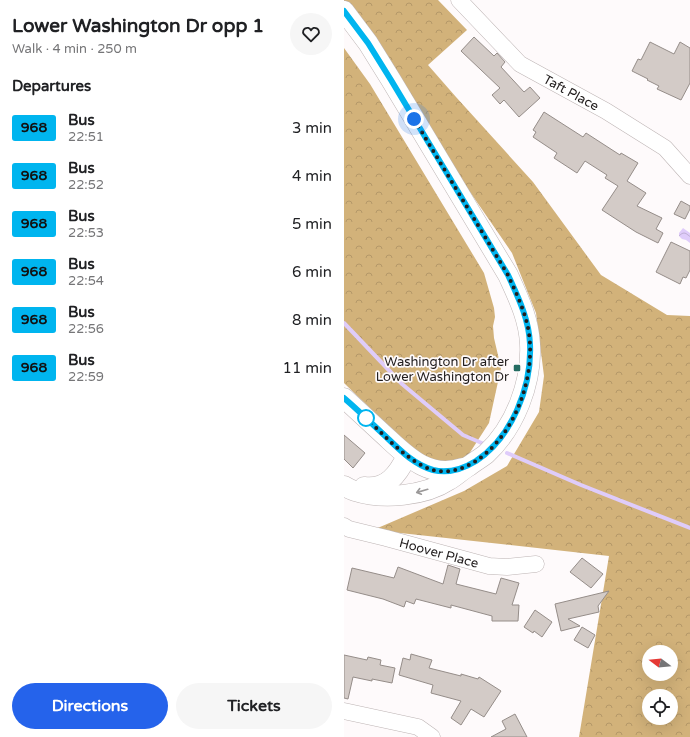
<!DOCTYPE html>
<html lang="en">
<head>
<meta charset="utf-8">
<style>
	:root { --surface:#fff; --page:#f6f6f6; --text:#202124; --muted:#757577; --accent:#2563eb }
	body { margin:0; font-family:"Varela Round",sans-serif; background:var(--page); color:var(--text); height:100vh; display:flex; flex-direction:column; font-size:15px; white-space:nowrap }
	* { box-sizing:border-box; margin:0 }
	p { font-size:13px; color:var(--muted) }
	.icon { flex:none; width:22px; height:22px; fill:none; stroke:currentColor; stroke-width:2; stroke-linecap:round; stroke-linejoin:round }
	.map { position:relative; flex:1; overflow:hidden }
	.details { display:flex; flex-direction:column; background:var(--surface); width:344px }
	.details>* { flex:none }
	.badge { padding:0 8px; border-radius:3px; font-size:14px; line-height:26px }
	.needle { width:26px; rotate:286deg }
	.tools { position:absolute; left:298px; top:645px; display:grid; gap:8px }
	.tools a { display:grid; place-items:center; width:36px; height:36px; border-radius:50%; background:var(--surface); box-shadow:0 4px 16px #0002; font-size:20px }
	.you { position:absolute; width:20px; height:20px; margin:-10px; border:3px solid #fff; border-radius:50%; background:#1a73e8; box-shadow:0 0 0 6px #1a73e833 }
	.map>.badge { position:absolute; translate:-50% -50%; box-shadow:0 0 0 2px #fff }
	h2 { padding:0 12px; font-size:15px; line-height:36px }
	.round { display:grid; place-items:center; flex:none; width:42px; height:42px; border-radius:21px; background:var(--page) }
	.headline { display:flex; align-items:center; justify-content:space-between; height:68px; padding:0 12px }
	h1 { font-size:19px; font-weight:700; line-height:30px }
	.primary-button { display:flex; gap:8px; margin-top:auto; padding:8px 12px }
	.primary-button a { flex:1; height:46px; border-radius:24px; background:var(--accent); color:#fff; font-size:16px; font-weight:700; line-height:46px; text-align:center }
	.primary-button a+a { background:var(--page); color:var(--text) }
	ul { padding:0; list-style:none }
	li { display:flex; align-items:center; gap:12px; height:48px; padding:0 12px }
	li div { flex:1 }
	li b { display:block; font-size:15px }
	li em { font-style:normal }
	li .badge { min-width:44px; font-weight:700; text-align:center }
	main { display:flex; flex:1; min-height:0 }
	.map>svg:first-child { display:block }
</style>
</head>
<body>
<main>
<section class="details">
<div class="headline"><div><h1>Lower Washington Dr opp 1</h1><p>Walk · 4 min · 250 m</p></div><a class="round"><svg class="icon" aria-label="heart" viewBox="0 0 24 24"><path d="M12 20l-8-8c-3-5 5-10 8-4 3-6 11-1 8 4z"/></svg></a></div>
<h2>Departures</h2>
<ul>
<li><span class="badge" style="background:#00b5ef;color:#111">968</span><div><b>Bus</b><p>22:51</p></div><em>3 min</em></li>
<li><span class="badge" style="background:#00b5ef;color:#111">968</span><div><b>Bus</b><p>22:52</p></div><em>4 min</em></li>
<li><span class="badge" style="background:#00b5ef;color:#111">968</span><div><b>Bus</b><p>22:53</p></div><em>5 min</em></li>
<li><span class="badge" style="background:#00b5ef;color:#111">968</span><div><b>Bus</b><p>22:54</p></div><em>6 min</em></li>
<li><span class="badge" style="background:#00b5ef;color:#111">968</span><div><b>Bus</b><p>22:56</p></div><em>8 min</em></li>
<li><span class="badge" style="background:#00b5ef;color:#111">968</span><div><b>Bus</b><p>22:59</p></div><em>11 min</em></li>
</ul>
<div class="primary-button"><a>Directions</a><a>Tickets</a></div>
</section>
<div class="map">
<svg width="346" height="737" viewBox="0 0 346 737">
	<defs>
		<pattern id="forest-crowns" width="20" height="18" patternUnits="userSpaceOnUse"><rect width="20" height="18" fill="#d2b27a"/><path d="M2 6a3 3 0 1 1 6 0M12 15a3 3 0 1 1 6 0" fill="none" stroke="#b49869"/></pattern>
		<pattern id="water-waves" width="16" height="10" patternUnits="userSpaceOnUse"><rect width="16" height="10" fill="#dfccfa"/><path d="M0 5q4-4 8 0t8 0" fill="none" stroke="#bfafd6"/></pattern>
	</defs>
	<rect width="100%" height="100%" fill="#fefafb"/>
	<g fill="url(#forest-crowns)" fill-rule="evenodd">
		<path d="M 0,0 L 94,0 L 123,30 L 84,65 L 112,97 L 189,182 L 257,275 L 323,315 L 346,316 L 346,737 L 235,737 L 265,556 L 29,530 L 120,491 L 163,466 L 195,412 L 200,376 L 192,313 L 168,253 L 106,163 L 0,4 ZM 305,652 L 327,652 L 327,674 L 305,674 ZM 305,696 L 327,696 L 327,718 L 305,718 Z"/>
		<path d="M 0,48 L 26,84 L 140,273 L 150,308 L 151,317 L 149,326 L 150,338 L 157,368 L 145,423 L 125,454 L 114,462 L 90,461 L 68,449 L 0,383 Z"/>
	</g>
	<path fill="url(#water-waves)" d="M 339,228 L 346,233 L 346,243 L 342,240 L 338,239 L 335,236 L 335,233 Z"/>
	<g fill="none" stroke-linecap="round" stroke-linejoin="round">
		<g stroke="#dfccfa" stroke-width="4">
			<path d="M 0,323 L 58,384 L 119,435 L 140,444"/>
			<path d="M 163,453 L 237,485 L 346,528"/>
		</g>
	</g>
	<g fill="#d3cbc7" stroke="#958d89">
		<path d="M 130,37 L 150,56 L 153,53 L 161,62 L 157,67 L 180,92 L 186,87 L 196,98 L 175,117 L 160,100 L 156,104 L 148,95 L 156,88 L 117,51 Z"/>
		<path d="M 306,42 L 330,54 L 336,42 L 346,48 L 346,83 L 337,100 L 313,89 L 315,86 L 303,80 L 304,79 L 288,71 L 294,59 L 297,60 Z"/>
		<path d="M 200,112 L 239,137 L 242,133 L 276,155 L 277,153 L 294,163 L 283,181 L 302,193 L 293,206 L 318,218 L 312,229 L 319,233 L 314,243 L 292,232 L 258,210 L 274,186 L 261,178 L 263,175 L 241,161 L 233,173 L 210,158 L 213,153 L 189,137 L 192,132 L 189,130 Z"/>
		<path d="M 337,201 L 346,206 L 346,209 L 341,219 L 330,214 Z"/>
		<path d="M 327,242 L 346,251 L 346,270 L 342,278 L 339,277 L 336,284 L 312,272 Z"/>
		<path d="M 0,435 L 21,453 L 9,468 L 0,459 Z"/>
		<path d="M 238,558 L 259,574 L 247,588 L 226,572 Z"/>
		<path d="M 104,565 L 116,569 L 112,584 L 152,594 L 157,578 L 175,583 L 168,605 L 175,605 L 174,621 L 148,621 L 148,616 L 107,605 L 107,608 L 72,599 L 70,604 L 62,601 L 60,607 L 39,599 L 3,590 L 8,568 L 50,578 L 54,567 L 99,584 Z"/>
		<path d="M 265,591 L 254,606 L 255,612 L 224,619 L 236,626 L 217,631 L 211,604 Z"/>
		<path d="M 191,610 L 208,622 L 198,637 L 190,631 L 189,633 L 180,627 Z"/>
		<path d="M 238,627 L 251,635 L 244,648 L 230,640 Z"/>
		<path d="M 67,654 L 88,660 L 85,668 L 117,676 L 117,674 L 134,679 L 135,677 L 157,691 L 140,717 L 127,709 L 117,725 L 107,718 L 117,701 L 87,693 L 89,685 L 55,675 L 59,658 L 66,660 Z"/>
		<path d="M 0,655 L 23,660 L 24,657 L 37,660 L 36,665 L 51,668 L 48,683 L 28,679 L 28,681 L 9,677 L 4,699 L 0,698 Z"/>
		<path d="M 171,714 L 183,737 L 147,737 L 162,729 L 158,721 Z"/>
	</g>
	<g fill="none" stroke-linecap="round" stroke-linejoin="round">
		<defs>
			<g id="minor">
				<path id="s1" d="M 115,0 L 176,64 L 262,111 L 321,148 L 346,176"/>
				<path id="s2" d="M 0,526 L 5,529 L 42,538 L 145,566 L 163,567 L 192,564"/>
				<path d="M 0,711 L 74,727 L 88,737"/>
			</g>
			<g id="tertiary">
				<path d="M 0,11 L 24,43 L 47,80 L 164,275 C 174,297 185,319 186,344 C 188,383 171,427 142,454 C 137,458 130,462 125,466 C 118,470 112,476 105,480 C 81,496 39,500 11,491 C 7,490 4,488 0,486"/>
				<path d="M 0,398 C 13,410 26,422 39,434 C 62,455 84,480 119,468"/>
				<path d="M 20,487 C 43,490 54,474 63,456"/>
			</g>
		</defs>
		<use href="#minor" stroke="#bdb4b4" stroke-width="17"/>
		<use href="#tertiary" stroke="#bdb4b4" stroke-width="21"/>
		<use href="#minor" stroke="#fff" stroke-width="16"/>
		<use href="#tertiary" stroke="#fff" stroke-width="20"/>
	</g>
	<defs><path id="oneway-shaft" d="M-6 0H5M1.5-3L5.5 0L1.5 3" fill="none" stroke-width="1.6" stroke-linecap="round" stroke-linejoin="round"/></defs>
	<use stroke="#9b9999" href="#oneway-shaft" transform="translate(78 491) rotate(164)"/>
	<g fill="none" stroke-linecap="round" stroke-linejoin="round">
		<defs>
			<path id="line" d="M 0,11 L 24,43 L 47,80 L 164,275 C 174,297 185,319 186,344 C 188,387 168,437 132,461 C 119,469 105,474 89,470 C 68,464 53,447 38,433 C 25,421 13,409 0,398"/>
		</defs>
		<use href="#line" stroke="#fff" stroke-width="9"/>
		<use href="#line" stroke="#00b5ef" stroke-width="6"/>
		<path stroke="#201c1c" stroke-width="4" stroke-dasharray="0 7.2" d="M 22,418 C 40,435 65,463 89,470 C 104,474 119,469 132,461 C 168,437 188,387 186,344 C 185,319 174,297 164,275 L 70,119"/>
	</g>
	<rect fill="#246c62" stroke="#fefafb" stroke-width="1.5" x="169" y="364" width="8" height="8" rx="2"/>
	<circle fill="#fff" stroke="#00b5ef" stroke-width="2" cx="22" cy="418" r="8"/>
	<g text-anchor="middle" stroke-width="3.5" stroke-linejoin="round" paint-order="stroke">
		<g font-size="13" fill="#201c1c" stroke="#fefafb">
			<text dy="5" stroke="none"><textPath href="#s1" startOffset="147">Taft Place</textPath></text>
			<text dy="5" stroke="none"><textPath href="#s2" startOffset="99">Hoover Place</textPath></text>
		</g>
		<g font-size="13" fill="#201c1c" stroke="#fefafb" text-anchor="end">
			<text x="165" y="366">Washington Dr after<tspan x="165" dy="15">Lower Washington Dr</tspan></text>
		</g>
	</g>
</svg>
<div class="tools">
<a><svg class="needle" viewBox="-14 -14 28 28"><path d="M0-13l5 13h-10z" fill="#e53935"/><path d="M0 13l5-13h-10z" fill="#757577"/></svg></a>
<a><svg class="icon" aria-label="locate" viewBox="0 0 24 24"><circle cx="12" cy="12" r="6"/><path d="M12 2v4M12 18v4M2 12h4M18 12h4"/></svg></a>
</div>
<div class="you" style="left:70px;top:119px"></div>
</div>
</main>
</body>
</html>
